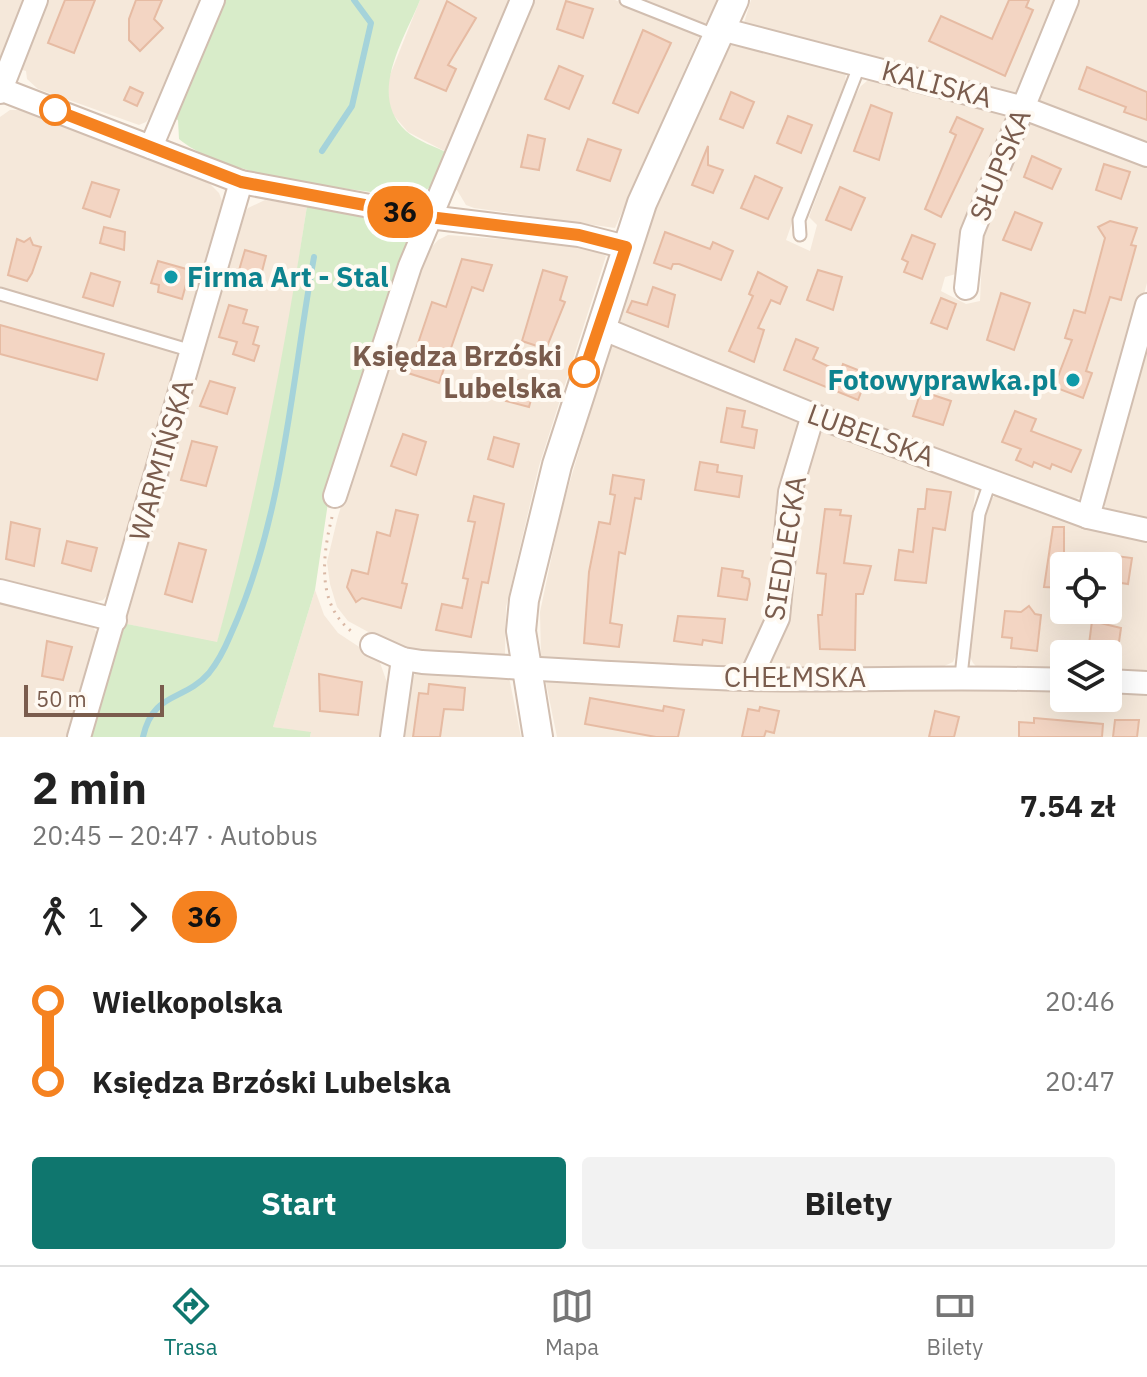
<!DOCTYPE html>
<html lang="pl">
<head>
<meta charset="utf-8">
<style>
	:root { --surface:#fff; --page:#f2f2f2; --text:#222; --muted:#767676; --line:#e0e0e0; --accent:#0f766e }
	body { margin:0; font-family:"IBM Plex Sans",sans-serif; background:var(--page); color:var(--text); height:100vh; display:flex; flex-direction:column; font-size:30px; white-space:nowrap }
	* { box-sizing:border-box; margin:0 }
	p { font-size:26px; color:var(--muted) }
	.icon { flex:none; width:44px; height:44px; fill:none; stroke:currentColor; stroke-width:2; stroke-linecap:round; stroke-linejoin:round }
	.map { position:relative; height:737px; overflow:hidden }
	.sheet { display:flex; flex-direction:column; background:var(--surface); flex:1 }
	.sheet>* { flex:none }
	.badge { padding:0 16px; border-radius:26px; font-size:28px; line-height:52px }
	.controls { position:absolute; left:1050px; top:552px; display:grid; gap:16px }
	.controls a { display:grid; place-items:center; width:72px; height:72px; border-radius:8px; background:var(--surface); box-shadow:0 8px 32px #0002; font-size:40px }
	.scale { position:absolute; left:24px; bottom:20px; width:140px; box-sizing:border-box; padding-left:8px; border:4px solid #7a5c4d; border-top:0; font-size:22px; line-height:28px; white-space:nowrap; color:#7a5c4d; -webkit-text-stroke:6px #fffaf3; paint-order:stroke }
	.map>.badge { position:absolute; translate:-50% -50%; box-shadow:0 0 0 4px #fff }
	.legs { display:flex; align-items:center; gap:12px; height:88px; padding:0 32px; font-size:26px }
	.legs p { margin-inline-start:auto }
	.summary { display:flex; align-items:center; justify-content:space-between; height:136px; padding:0 32px }
	h1 { font-size:44px; font-weight:800; line-height:60px }
	.primary-button { display:flex; gap:16px; margin-top:auto; padding:16px 32px }
	.primary-button a { flex:1; height:92px; border-radius:8px; background:var(--accent); color:#fff; font-size:32px; font-weight:800; line-height:92px; text-align:center }
	.primary-button a+a { background:var(--page); color:var(--text) }
	ul { padding:0 32px; list-style:none }
	li { display:flex; align-items:center; gap:28px; height:80px; font-size:30px }
	li i { display:grid; place-items:center; width:12px; height:100%; margin:0 10px; background:currentColor }
	li i::after { content:''; width:20px; height:20px; margin:-10px; border:6px solid; border-radius:50%; background:var(--surface) }
	li p { margin-inline-start:auto }
	li:first-child i { background:linear-gradient(#0000 50%,currentColor 0) }
	li:last-child i { background:linear-gradient(currentColor 50%,#0000 0) }
	.tab-bar { display:flex; justify-content:space-around; align-items:center; height:112px; border-top:2px solid var(--line); background:var(--surface); font-size:22px; color:var(--muted) }
	.tab-bar a { display:grid; justify-items:center; gap:4px }
	.tab-bar .selected { color:var(--accent) }
	.map>svg:first-child { display:block }
</style>
</head>
<body>
<div class="map">
<svg width="1147" height="737" viewBox="0 0 1147 737">
	<rect width="100%" height="100%" fill="#fdf6ec"/>
	<g fill="#f5e8da" fill-rule="evenodd">
		<path d="M 0,0 L 29,0 L 8,53 L 4,51 L 0,57 Z"/>
		<path d="M 42,0 L 207,0 L 160,113 L 154,111 L 146,122 L 139,125 L 38,89 L 27,79 L 26,71 L 19,69 Z"/>
		<path d="M 420,0 L 516,0 L 450,154 L 408,132 L 389,110 L 388,80 Z"/>
		<path d="M 533,0 L 615,0 L 700,35 L 615,228 L 474,208 L 466,205 L 457,190 L 452,191 L 467,138 Z"/>
		<path d="M 638,0 L 718,0 L 704,26 Z"/>
		<path d="M 751,0 L 1061,0 L 1022,93 L 1007,96 L 743,26 Z"/>
		<path d="M 1074,0 L 1147,0 L 1147,150 L 1042,108 L 1038,97 Z"/>
		<path d="M 738,41 L 846,72 L 844,96 L 811,169 L 786,240 L 810,251 L 817,225 L 809,217 L 854,98 L 861,86 L 873,76 L 1011,113 L 968,232 L 956,274 L 945,277 L 941,291 L 966,304 L 980,301 L 982,257 L 978,237 L 1025,125 L 1032,119 L 1147,160 L 1147,283 L 1095,481 L 1088,494 L 1069,502 L 816,408 L 620,324 L 628,288 L 655,211 L 731,44 Z"/>
		<path d="M 10,110 L 25,110 L 208,182 L 219,193 L 224,206 L 186,341 L 179,344 L 0,288 L 0,117 Z"/>
		<path d="M 265,200 L 307,206 L 281,375 L 249,529 L 217,643 L 122,623 L 238,223 L 248,208 Z"/>
		<path d="M 448,235 L 580,245 L 606,256 L 539,466 L 506,607 L 505,654 L 501,659 L 398,648 L 348,621 L 337,607 L 330,584 L 327,562 L 338,516 L 421,259 L 438,240 Z"/>
		<path d="M 0,300 L 175,352 L 179,359 L 112,590 L 103,600 L 87,604 L 0,583 Z"/>
		<path d="M 1147,328 L 1147,522 L 1109,516 L 1102,497 Z"/>
		<path d="M 619,343 L 795,415 L 801,433 L 775,604 L 744,668 L 732,672 L 541,658 L 540,612 L 561,512 L 610,345 Z"/>
		<path d="M 827,428 L 976,482 L 958,650 L 953,662 L 942,667 L 863,673 L 765,672 L 793,507 L 812,435 Z"/>
		<path d="M 1003,490 L 1147,536 L 1147,676 L 1108,674 L 1108,654 L 1064,654 L 1064,672 L 979,669 L 973,663 L 969,655 L 983,517 L 992,498 ZM 1064,566 L 1108,566 L 1108,610 L 1064,610 Z"/>
		<path d="M 315,590 L 324,615 L 338,633 L 379,660 L 389,688 L 383,737 L 310,737 L 311,733 L 273,727 Z"/>
		<path d="M 0,597 L 90,623 L 97,633 L 100,647 L 72,737 L 0,737 Z"/>
		<path d="M 421,669 L 509,677 L 521,737 L 397,737 L 407,681 Z"/>
		<path d="M 548,677 L 1064,688 L 1064,698 L 1108,698 L 1108,689 L 1147,691 L 1147,737 L 557,737 L 546,683 Z"/>
	</g>
	<g fill="#d8ecc9">
		<path d="M 217,0 L 420,0 C 404,40 367,95 406,131 C 417,141 436,147 450,154 L 435,188 L 430,187 L 418,197 L 405,197 C 344,187 225,178 179,139 L 178,120 L 173,118 Z"/>
		<path d="M 307,206 L 389,220 C 408,230 408,240 405,260 L 329,496 L 315,590 L 273,727 L 311,732 L 310,737 L 90,737 L 122,623 L 217,642 C 257,498 284,354 307,206 Z"/>
	</g>
	<g fill="none" stroke-linecap="round" stroke-linejoin="round">
		<g stroke="#a5d3da" stroke-width="6">
			<path d="M 322,151 L 352,106 L 371,23 L 354,0"/>
			<path d="M 143,737 C 153,691 184,702 209,673 C 217,663 225,648 230,636 C 284,518 291,384 314,257"/>
		</g>
	</g>
	<g fill="#f3d5c3" stroke="#e6bba3" stroke-width="2">
		<path d="M 65,0 L 95,0 L 74,53 L 48,43 Z"/>
		<path d="M 136,0 L 162,0 L 154,19 L 163,28 L 140,51 L 129,40 L 129,19 Z"/>
		<path d="M 1009,0 L 1029,0 L 1026,7 L 1033,10 L 1005,76 L 929,41 L 941,16 L 992,39 Z"/>
		<path d="M 447,1 L 476,18 L 448,65 L 456,69 L 446,91 L 415,78 Z"/>
		<path d="M 566,1 L 593,9 L 583,38 L 557,29 Z"/>
		<path d="M 643,30 L 671,43 L 638,113 L 613,103 Z"/>
		<path d="M 559,66 L 583,76 L 569,109 L 545,99 Z"/>
		<path d="M 1087,67 L 1147,92 L 1147,120 L 1124,112 L 1126,107 L 1079,89 Z"/>
		<path d="M 130,87 L 143,93 L 137,106 L 124,100 Z"/>
		<path d="M 731,92 L 754,102 L 743,128 L 720,119 Z"/>
		<path d="M 871,105 L 892,113 L 879,160 L 854,151 Z"/>
		<path d="M 788,116 L 812,125 L 801,153 L 777,143 Z"/>
		<path d="M 957,117 L 983,129 L 941,217 L 925,209 L 956,135 L 950,132 Z"/>
		<path d="M 528,135 L 545,139 L 539,170 L 521,167 Z"/>
		<path d="M 588,139 L 621,150 L 610,181 L 577,170 Z"/>
		<path d="M 708,146 L 708,165 L 723,170 L 713,193 L 692,185 Z"/>
		<path d="M 1032,156 L 1061,169 L 1052,189 L 1024,177 Z"/>
		<path d="M 1104,164 L 1130,172 L 1121,199 L 1096,190 Z"/>
		<path d="M 755,176 L 782,188 L 768,219 L 741,208 Z"/>
		<path d="M 92,182 L 119,190 L 110,217 L 83,208 Z"/>
		<path d="M 840,187 L 865,198 L 851,230 L 826,220 Z"/>
		<path d="M 1015,212 L 1042,223 L 1031,250 L 1003,240 Z"/>
		<path d="M 1110,221 L 1137,228 L 1131,245 L 1136,246 L 1121,300 L 1110,297 L 1086,371 L 1092,373 L 1083,398 L 1054,387 L 1072,340 L 1065,338 L 1074,310 L 1085,313 L 1105,238 L 1098,227 Z"/>
		<path d="M 104,227 L 125,232 L 124,250 L 100,243 Z"/>
		<path d="M 665,232 L 710,249 L 713,242 L 733,251 L 721,280 L 679,264 L 673,264 L 671,269 L 654,263 Z"/>
		<path d="M 912,235 L 935,244 L 922,279 L 904,272 L 908,262 L 902,259 Z"/>
		<path d="M 30,238 L 33,245 L 41,247 L 32,273 L 27,281 L 8,275 L 17,239 L 24,242 Z"/>
		<path d="M 245,250 L 266,256 L 259,283 L 237,277 Z"/>
		<path d="M 462,259 L 492,265 L 483,291 L 472,287 L 439,383 L 408,373 L 432,302 L 446,307 Z"/>
		<path d="M 158,261 L 190,270 L 182,299 L 158,292 L 159,285 L 151,283 Z"/>
		<path d="M 543,270 L 567,277 L 560,300 L 565,302 L 546,349 L 522,341 Z"/>
		<path d="M 818,270 L 842,277 L 833,310 L 807,300 Z"/>
		<path d="M 758,272 L 787,287 L 780,304 L 771,300 L 758,328 L 764,330 L 754,362 L 729,351 L 753,296 L 749,294 Z"/>
		<path d="M 91,273 L 120,282 L 113,306 L 83,297 Z"/>
		<path d="M 653,287 L 675,295 L 668,327 L 627,312 L 632,301 L 647,305 Z"/>
		<path d="M 1001,293 L 1030,303 L 1014,350 L 987,340 Z"/>
		<path d="M 941,298 L 956,304 L 947,329 L 931,323 Z"/>
		<path d="M 229,305 L 247,310 L 243,323 L 258,327 L 253,344 L 259,346 L 254,361 L 233,354 L 237,342 L 219,337 Z"/>
		<path d="M 0,325 L 104,354 L 97,380 L 0,354 Z"/>
		<path d="M 796,339 L 818,348 L 813,359 L 840,372 L 843,364 L 868,374 L 858,400 L 784,370 Z"/>
		<path d="M 513,379 L 535,385 L 529,407 L 506,401 Z"/>
		<path d="M 210,381 L 235,388 L 227,414 L 200,406 Z"/>
		<path d="M 921,391 L 951,401 L 943,425 L 913,416 Z"/>
		<path d="M 727,408 L 745,411 L 742,427 L 757,430 L 754,448 L 721,442 Z"/>
		<path d="M 1015,411 L 1036,419 L 1031,431 L 1081,450 L 1071,472 L 1052,464 L 1050,469 L 1034,462 L 1032,467 L 1016,460 L 1021,449 L 1002,442 Z"/>
		<path d="M 403,434 L 426,442 L 416,475 L 391,466 Z"/>
		<path d="M 494,437 L 519,444 L 513,467 L 488,459 Z"/>
		<path d="M 192,441 L 217,447 L 206,486 L 181,480 Z"/>
		<path d="M 700,462 L 718,465 L 717,472 L 742,476 L 739,497 L 695,490 Z"/>
		<path d="M 613,475 L 644,480 L 641,499 L 635,498 L 625,554 L 619,552 L 610,623 L 622,625 L 619,647 L 584,643 L 589,572 L 599,522 L 610,524 L 615,495 L 610,494 Z"/>
		<path d="M 927,489 L 951,492 L 945,530 L 933,528 L 926,583 L 895,580 L 899,550 L 913,552 L 918,509 L 925,509 Z"/>
		<path d="M 474,496 L 504,504 L 488,583 L 482,582 L 471,637 L 436,630 L 442,604 L 462,608 L 468,579 L 463,578 L 475,522 L 468,521 Z"/>
		<path d="M 825,509 L 841,510 L 840,515 L 851,516 L 844,563 L 871,566 L 863,594 L 856,594 L 855,650 L 820,649 L 818,615 L 822,615 L 826,574 L 817,573 Z"/>
		<path d="M 396,510 L 418,515 L 402,583 L 407,584 L 401,608 L 362,598 L 356,602 L 347,587 L 352,570 L 368,574 L 377,532 L 390,536 Z"/>
		<path d="M 11,522 L 40,529 L 34,566 L 6,559 Z"/>
		<path d="M 1053,527 L 1064,527 L 1064,588 L 1044,587 Z"/>
		<path d="M 67,541 L 97,548 L 91,571 L 62,563 Z"/>
		<path d="M 179,543 L 206,550 L 192,602 L 165,594 Z"/>
		<path d="M 1108,555 L 1132,558 L 1128,584 L 1108,581 Z"/>
		<path d="M 722,568 L 743,571 L 742,577 L 749,579 L 750,584 L 747,600 L 718,596 Z"/>
		<path d="M 1029,606 L 1035,614 L 1041,615 L 1037,651 L 1011,648 L 1012,638 L 1002,637 L 1005,611 L 1021,612 Z"/>
		<path d="M 678,616 L 725,619 L 722,643 L 703,640 L 702,645 L 674,641 Z"/>
		<path d="M 1092,621 L 1121,628 L 1117,656 L 1088,652 Z"/>
		<path d="M 47,641 L 72,647 L 63,680 L 42,676 Z"/>
		<path d="M 319,674 L 362,682 L 358,715 L 320,711 Z"/>
		<path d="M 429,684 L 465,688 L 463,710 L 444,709 L 440,737 L 413,737 L 419,693 L 428,694 Z"/>
		<path d="M 590,698 L 663,711 L 664,706 L 684,710 L 678,737 L 656,737 L 585,724 Z"/>
		<path d="M 760,707 L 779,711 L 774,733 L 766,731 L 764,737 L 742,737 L 748,709 L 759,711 Z"/>
		<path d="M 935,711 L 959,717 L 954,737 L 929,737 Z"/>
		<path d="M 1034,718 L 1103,724 L 1102,737 L 1019,737 L 1019,722 L 1034,723 Z"/>
		<path d="M 1115,720 L 1139,720 L 1137,737 L 1113,737 Z"/>
	</g>
	<g fill="none" stroke-linecap="round" stroke-linejoin="round">
		<defs>
			<g id="service">
				<path d="M 626,0 L 717,36"/>
				<path d="M 800,235 L 799,220 L 860,64"/>
				<path d="M 0,294 L 192,351"/>
				<path d="M 961,676 L 979,514 L 991,479"/>
			</g>
			<g id="minor">
				<path d="M 721,29 L 1024,108 L 1147,155"/>
				<path d="M 0,89 L 241,182 L 429,217 L 579,235 L 626,247"/>
				<path d="M 0,92 L 36,0"/>
				<path d="M 151,147 L 213,0"/>
				<path d="M 966,288 L 972,233 L 1067,0"/>
				<path d="M 599,327 L 813,415 L 1088,517 L 1147,530"/>
				<path d="M 335,496 L 410,266 L 522,0"/>
				<path d="M 1088,517 L 1147,305"/>
				<path d="M 0,591 L 115,620"/>
				<path d="M 372,645 L 403,659 L 422,662 C 531,668 640,676 749,679 C 854,681 959,676 1064,680"/>
				<path d="M 750,679 L 778,618 L 790,492 L 813,415"/>
				<path d="M 1108,681 L 1147,683"/>
				<path d="M 79,737 L 241,182"/>
				<path d="M 392,737 L 403,659"/>
			</g>
			<path id="tertiary" d="M 538,737 L 521,631 L 524,600 L 557,465 L 642,203 L 734,0"/>
		</defs>
		<use href="#service" stroke="#d1beb0" stroke-width="15"/>
		<use href="#minor" stroke="#d1beb0" stroke-width="26"/>
		<use href="#tertiary" stroke="#d1beb0" stroke-width="32"/>
		<path stroke="#d9b8a5" stroke-width="3" stroke-dasharray="2 6" stroke-linecap="butt" d="M 332,517 C 322,557 316,607 355,634"/>
		<use href="#service" stroke="#fff" stroke-width="11"/>
		<use href="#minor" stroke="#fff" stroke-width="22"/>
		<use href="#tertiary" stroke="#fff" stroke-width="28"/>
	</g>
	<g fill="none" stroke-linecap="round" stroke-linejoin="round">
		<defs>
			<path id="line-1" d="M 55,110 L 241,182 L 429,217 L 579,235 L 626,247 L 584,372"/>
		</defs>
		<use href="#line-1" stroke="#fff" stroke-width="18"/>
		<use href="#line-1" stroke="#f58220" stroke-width="12"/>
	</g>
	<g fill="#fff" stroke="#f58220" stroke-width="4">
		<circle cx="55" cy="110" r="14"/>
		<circle cx="584" cy="372" r="14"/>
	</g>
	<g fill="#0f9aa8" stroke="#fffaf3" stroke-width="3">
		<circle cx="171" cy="277" r="8"/>
		<circle cx="1073" cy="380" r="8"/>
	</g>
	<g text-anchor="middle" stroke-width="8" stroke-linejoin="round" paint-order="stroke">
		<g font-size="28" fill="#7a5c4d" stroke="#fffaf3">
			<text transform="translate(937 84) rotate(15)" y="10">KALISKA</text>
			<text transform="translate(1000 165) rotate(-68)" y="10">SŁUPSKA</text>
			<text transform="translate(871 435) rotate(20)" y="10">LUBELSKA</text>
			<text transform="translate(161 460) rotate(-74)" y="10">WARMIŃSKA</text>
			<text transform="translate(785 548) rotate(-81)" y="10">SIEDLECKA</text>
			<text x="795" y="687">CHEŁMSKA</text>
		</g>
		<g font-size="28" font-weight="bold" fill="#0d838f" stroke="#fffaf3" text-anchor="start">
			<text x="187" y="287">Firma Art - Stal</text>
			<text x="1057" y="390" text-anchor="end">Fotowyprawka.pl</text>
		</g>
		<g font-size="28" font-weight="bold" fill="#7a5c4d" stroke="#fffaf3" text-anchor="end">
			<text x="562" y="366">Księdza Brzóski<tspan x="562" dy="32">Lubelska</tspan></text>
		</g>
	</g>
</svg>
<div class="controls">
<a><svg class="icon" aria-label="locate" viewBox="0 0 24 24"><circle cx="12" cy="12" r="6"/><path d="M12 2v4M12 18v4M2 12h4M18 12h4"/></svg></a>
<a><svg class="icon" aria-label="layers" viewBox="0 0 24 24"><path d="M12 4l9 5-9 5-9-5zM3 14l9 5 9-5"/></svg></a>
</div>
<div class="scale">50 m</div>
<b class="badge" style="left:400px;top:212px;background:#f58220;color:#111">36</b>
</div>
<section class="sheet">
<div class="summary"><div><h1>2 min</h1><p>20:45 – 20:47 · Autobus</p></div><b>7.54 zł</b></div>
<div class="legs"><svg class="icon" aria-label="walk" viewBox="0 0 24 24"><circle cx="13" cy="4" r="2"/><path d="M13 8l-2 6 4 7M11 14l-3 7M7 12l3-4h3l4 4"/></svg>1<svg class="icon" aria-label="forward" viewBox="0 0 24 24"><path d="M9 5l7 7-7 7"/></svg><b class="badge" style="background:#f58220;color:#111">36</b></div>
<ul>
<li><i style="color:#f58220"></i><b>Wielkopolska</b><p>20:46</p></li>
<li><i style="color:#f58220"></i><b>Księdza Brzóski Lubelska</b><p>20:47</p></li>
</ul>
<div class="primary-button"><a>Start</a><a>Bilety</a></div>
</section>
<nav class="tab-bar">
<a class="selected"><svg class="icon" aria-label="directions" viewBox="0 0 24 24"><path d="M12 3l9 9-9 9-9-9zM9 14v-3h6M13 9l2 2-2 2"/></svg>Trasa</a>
<a><svg class="icon" aria-label="map" viewBox="0 0 24 24"><path d="M3 6l6-2 6 2 6-2v14l-6 2-6-2-6 2zM9 4v14M15 6v14"/></svg>Mapa</a>
<a><svg class="icon" aria-label="tickets" viewBox="0 0 24 24"><path d="M3 7h18v10H3zM15 7v10"/></svg>Bilety</a>
</nav>
</body>
</html>
